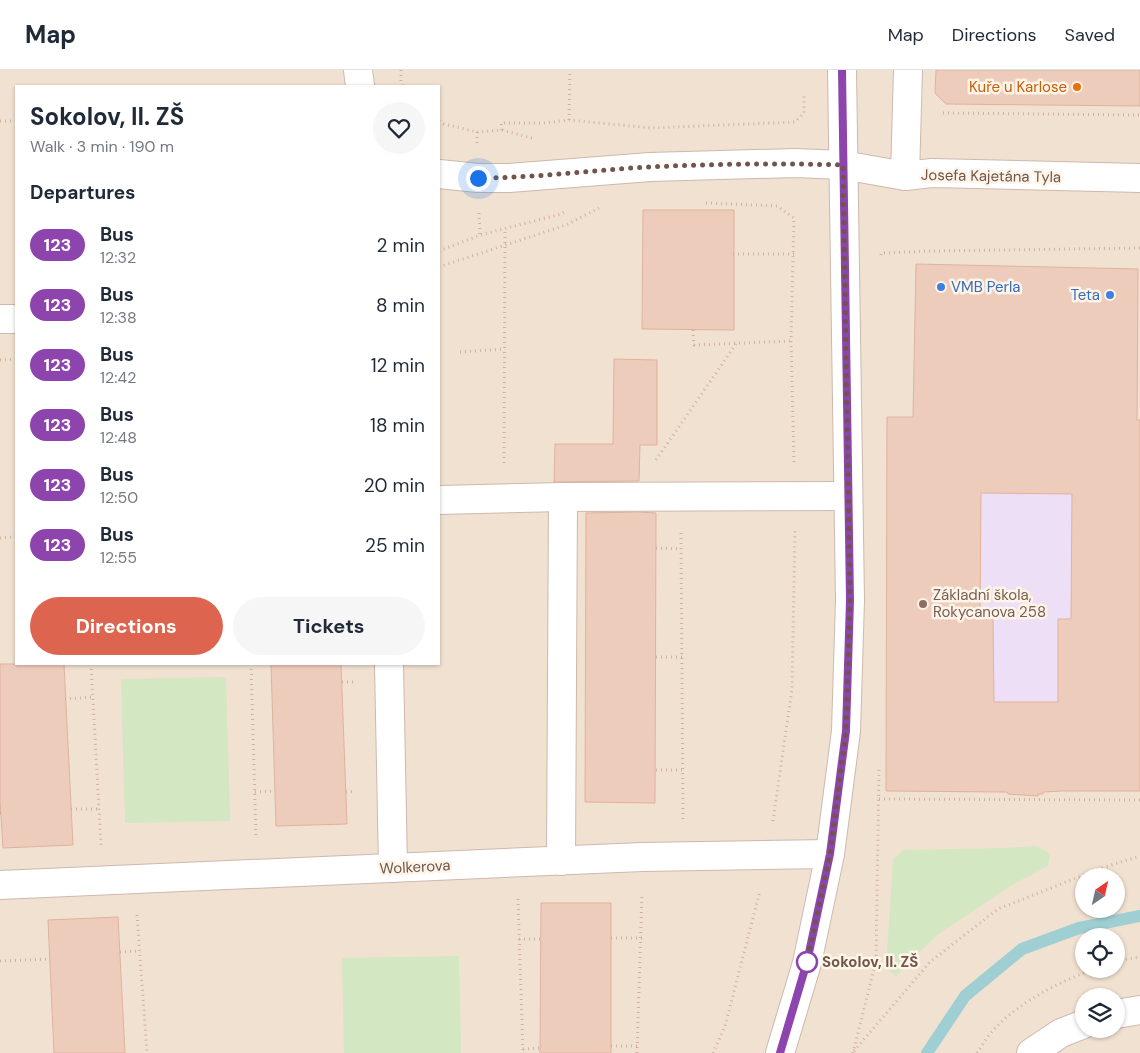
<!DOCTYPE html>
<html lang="en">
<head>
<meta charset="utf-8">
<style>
	:root { --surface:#fff; --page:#f6f6f7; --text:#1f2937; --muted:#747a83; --line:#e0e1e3; --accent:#dd654f }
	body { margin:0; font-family:"DM Sans",sans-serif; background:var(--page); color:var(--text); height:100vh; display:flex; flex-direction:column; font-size:19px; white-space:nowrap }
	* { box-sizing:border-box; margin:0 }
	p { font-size:16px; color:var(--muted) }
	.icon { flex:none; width:28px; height:28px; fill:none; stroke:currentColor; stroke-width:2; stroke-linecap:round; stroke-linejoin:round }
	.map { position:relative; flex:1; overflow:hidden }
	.panel { position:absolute; left:15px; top:15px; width:425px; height:580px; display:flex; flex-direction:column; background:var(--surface); border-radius:0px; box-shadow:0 1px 4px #0004 }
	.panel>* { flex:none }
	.badge { padding:0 10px; border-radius:16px; font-size:18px; line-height:32px }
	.needle { width:32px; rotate:34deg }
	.controls { position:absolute; left:1075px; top:798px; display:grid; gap:10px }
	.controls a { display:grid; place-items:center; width:50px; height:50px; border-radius:50%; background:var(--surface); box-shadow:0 1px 4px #0004; font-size:25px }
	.you { position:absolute; width:25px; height:25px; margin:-12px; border:4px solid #fff; border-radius:50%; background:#1a73e8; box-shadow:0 0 0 8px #1a73e833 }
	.map>.badge { position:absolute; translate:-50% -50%; box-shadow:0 0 0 2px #fff }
	h2 { padding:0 15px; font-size:19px; line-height:45px }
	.round { display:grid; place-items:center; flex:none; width:52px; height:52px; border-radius:26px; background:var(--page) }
	.overview { display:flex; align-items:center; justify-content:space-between; height:85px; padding:0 15px }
	h1 { font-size:24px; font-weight:700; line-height:38px }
	.action { display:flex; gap:10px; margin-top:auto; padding:10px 15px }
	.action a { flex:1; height:58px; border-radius:30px; background:var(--accent); color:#fff; font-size:20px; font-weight:700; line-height:58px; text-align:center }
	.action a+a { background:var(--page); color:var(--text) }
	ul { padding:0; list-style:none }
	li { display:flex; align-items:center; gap:15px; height:60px; padding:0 15px }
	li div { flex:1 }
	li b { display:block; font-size:19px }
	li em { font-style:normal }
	li .badge { min-width:55px; font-weight:700; text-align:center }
	header { display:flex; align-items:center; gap:30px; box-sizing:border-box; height:70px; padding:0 25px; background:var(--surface); border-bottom:1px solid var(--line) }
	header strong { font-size:24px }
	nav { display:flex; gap:28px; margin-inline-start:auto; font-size:18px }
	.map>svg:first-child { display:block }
</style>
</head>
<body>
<header>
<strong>Map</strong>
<nav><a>Map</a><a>Directions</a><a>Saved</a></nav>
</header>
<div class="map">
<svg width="1140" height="983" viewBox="0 0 1140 983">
	<rect width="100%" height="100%" fill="#faefe2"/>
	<path fill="#f1e1d1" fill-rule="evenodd" d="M 0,0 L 1140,0 L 1140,983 L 0,983 ZM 16,16 L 439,16 L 439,594 L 16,594 ZM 1084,806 L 1116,806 L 1116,839 L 1084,839 ZM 1084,866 L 1116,866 L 1116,899 L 1084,899 ZM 1084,926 L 1116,926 L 1116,959 L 1084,959 Z"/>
	<path fill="#ecdff6" d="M 887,347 L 1140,351 L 1140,720 L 886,712 Z"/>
	<g fill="#d3e7c2">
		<path d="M 226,607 L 230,751 L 125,753 L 121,609 Z"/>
		<path d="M 1037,776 L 1050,784 L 1048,796 L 1010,816 L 937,865 L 896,906 L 886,898 L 893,790 L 903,780 L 1004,778 Z"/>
		<path d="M 459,886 L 461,983 L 344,983 L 342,888 Z"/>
	</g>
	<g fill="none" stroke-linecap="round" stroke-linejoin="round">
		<path stroke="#9fcfd3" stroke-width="12" d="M 927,983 L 965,926 L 1022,879 L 1079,858 L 1140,846"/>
	</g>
	<g fill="#eeccbc" stroke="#dfb29d" fill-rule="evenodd">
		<path d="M 936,0 L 1140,0 L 1140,36 L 946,34 L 935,23 Z"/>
		<path d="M 643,140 L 734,140 L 734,260 L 642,259 Z"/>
		<path d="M 916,194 L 1138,199 L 1137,350 L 1140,350 L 1140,721 L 1062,721 L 1043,722 L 1043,724 L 1038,724 L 1038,726 L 1008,724 L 1007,722 L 886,721 L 887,347 L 913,347 ZM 981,423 L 1072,424 L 1071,549 L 1058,549 L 1058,632 L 994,632 L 993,549 L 980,549 Z"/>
		<path d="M 614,289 L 657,290 L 657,375 L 640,375 L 639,411 L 554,412 L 555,374 L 613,374 Z"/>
		<path d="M 638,442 L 656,443 L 655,733 L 585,732 L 586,443 Z"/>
		<path d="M 0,594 L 64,594 L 73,775 L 3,778 L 0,730 Z"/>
		<path d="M 271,594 L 341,594 L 347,754 L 276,756 Z"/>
		<path d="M 541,833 L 611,833 L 611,983 L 540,983 Z"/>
		<path d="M 118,847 L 125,983 L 54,983 L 48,850 Z"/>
	</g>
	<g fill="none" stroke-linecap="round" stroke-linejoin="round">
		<defs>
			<g id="minor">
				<path d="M 358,0 L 360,16"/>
				<path d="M 439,104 L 478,108 L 509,108 L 650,97 L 795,93 L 843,95 L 905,106 L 932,103 L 1140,108"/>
				<path d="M 905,106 L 908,0"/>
				<path d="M 0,249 L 16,249"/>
				<path d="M 439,430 L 563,427 L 848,426"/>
				<path d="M 389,594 L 393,798"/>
				<path d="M 561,791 L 563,427"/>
				<path d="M 0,815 L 642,787 L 830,784"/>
				<path d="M 1116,944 L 1140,940"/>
				<path d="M 780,983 L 807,893 L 830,784 L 846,661 L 850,530 L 842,0"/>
				<path d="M 1031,983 L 1061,963 L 1084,954"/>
			</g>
		</defs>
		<use href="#minor" stroke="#cdb9ad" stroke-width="30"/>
		<g stroke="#d2b09f" stroke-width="3" stroke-dasharray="1 4" stroke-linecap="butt">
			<path d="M 401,0 L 401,13 L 403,16"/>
			<path d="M 943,43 L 1140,45"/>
			<path d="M 569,50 L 570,0"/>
			<path d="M 0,51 L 16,51"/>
			<path d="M 439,51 L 444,54 L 477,62 L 502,60 L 535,69"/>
			<path d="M 502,60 L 501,53 L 544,53 L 569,50 L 651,58 L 795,52 L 804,43 L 804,26"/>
			<path d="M 477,62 L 477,74"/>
			<path d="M 706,133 L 777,136 L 794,148 L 791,271 L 794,392"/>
			<path d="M 479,143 L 480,165"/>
			<path d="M 439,181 L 480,165 L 561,144 L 567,140"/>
			<path d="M 733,184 L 794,184"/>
			<path d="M 881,185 L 881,183 L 933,181 L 1140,178"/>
			<path d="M 439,197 L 566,155 L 599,138"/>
			<path d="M 693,260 L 694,275 L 791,271"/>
			<path d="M 460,282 L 505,279"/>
			<path d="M 0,290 L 16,289"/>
			<path d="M 656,390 L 736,274"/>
			<path d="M 504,393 L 505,159"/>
			<path d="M 681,463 L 683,752"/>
			<path d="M 0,468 L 14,467"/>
			<path d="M 656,478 L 681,479"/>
			<path d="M 656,587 L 682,587"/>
			<path d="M 91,594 L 101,775"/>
			<path d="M 251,594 L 256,769"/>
			<path d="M 342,612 L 354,612"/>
			<path d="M 65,629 L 93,627"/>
			<path d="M 656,700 L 683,700"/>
			<path d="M 255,722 L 275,721"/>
			<path d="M 346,722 L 356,721"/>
			<path d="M 879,729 L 1140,730"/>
			<path d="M 71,739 L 99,739"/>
			<path d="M 0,743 L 1,743"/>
			<path d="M 773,751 L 792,619 L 795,461"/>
			<path d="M 518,829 L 523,983"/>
			<path d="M 137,845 L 147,983"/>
			<path d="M 611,868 L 642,868"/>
			<path d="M 519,869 L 540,869"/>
			<path d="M 120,882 L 139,881"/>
			<path d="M 0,891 L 50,889"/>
			<path d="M 1116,891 L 1140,887"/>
			<path d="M 611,976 L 637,976"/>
			<path d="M 523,979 L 540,978"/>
			<path d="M 854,981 L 930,892 L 998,839 L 1099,799 L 1140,786"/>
			<path d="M 637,983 L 642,823"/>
			<path d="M 713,983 L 725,956 L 760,821"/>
			<path d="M 853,983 L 876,891 L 879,699"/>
			<path d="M 977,983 C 981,977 985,970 990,964 C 1016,933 1057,913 1094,899"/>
		</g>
		<use href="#minor" stroke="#fff" stroke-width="28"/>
	</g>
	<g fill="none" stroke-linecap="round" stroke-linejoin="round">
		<defs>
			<path id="line" d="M 780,983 L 807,892 L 830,784 L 846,661 L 850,530 L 842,0"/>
		</defs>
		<use href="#line" stroke="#fff" stroke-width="11"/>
		<use href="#line" stroke="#8e44ad" stroke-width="8"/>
		<path stroke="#70554a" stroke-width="5" stroke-dasharray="0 9" d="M 478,108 C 535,108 592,100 649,97 C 713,94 778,93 843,95 L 850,530 L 846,661 L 830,784 L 807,892"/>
	</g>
	<circle fill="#e8710a" stroke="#fef4e8" stroke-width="2" cx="1077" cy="17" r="5"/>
	<g fill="#3f7fe0" stroke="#fef4e8" stroke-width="2">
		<circle cx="941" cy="217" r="5"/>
		<circle cx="1110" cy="225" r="5"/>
	</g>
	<circle fill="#8d6e63" stroke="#fef4e8" stroke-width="2" cx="923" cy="534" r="5"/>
	<circle fill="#fff" stroke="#8e44ad" stroke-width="2.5" cx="807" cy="892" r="10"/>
	<g text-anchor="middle" stroke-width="5" stroke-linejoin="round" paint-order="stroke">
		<g font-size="15" fill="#c56008" stroke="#fef4e8" text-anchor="end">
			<text x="1067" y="22">Kuře u Karlose</text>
		</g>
		<g font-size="15" fill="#70554a" stroke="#fef4e8">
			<text transform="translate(991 106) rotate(1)" y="5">Josefa Kajetána Tyla</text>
			<text transform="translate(415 797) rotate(-3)" y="5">Wolkerova</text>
		</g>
		<g font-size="15" fill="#366cbe" stroke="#fef4e8" text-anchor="start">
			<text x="951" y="222">VMB Perla</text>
			<text x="1100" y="230" text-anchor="end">Teta</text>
		</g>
		<g font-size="15" fill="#785e54" stroke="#fef4e8" text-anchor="start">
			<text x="933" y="530">Základní škola,<tspan x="933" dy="17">Rokycanova 258</tspan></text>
		</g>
		<g font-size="15" font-weight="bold" fill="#70554a" stroke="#fef4e8" text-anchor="start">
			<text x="822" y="897">Sokolov, II. ZŠ</text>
		</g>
	</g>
</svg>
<div class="controls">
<a><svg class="needle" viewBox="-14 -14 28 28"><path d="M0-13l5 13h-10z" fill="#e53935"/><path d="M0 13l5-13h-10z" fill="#747a83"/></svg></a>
<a><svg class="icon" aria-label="locate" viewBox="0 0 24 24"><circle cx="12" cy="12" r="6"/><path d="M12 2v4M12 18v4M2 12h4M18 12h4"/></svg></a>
<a><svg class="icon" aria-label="layers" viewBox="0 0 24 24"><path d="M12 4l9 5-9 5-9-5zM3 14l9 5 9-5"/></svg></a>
</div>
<div class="you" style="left:478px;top:108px"></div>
<section class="panel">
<div class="overview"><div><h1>Sokolov, II. ZŠ</h1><p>Walk · 3 min · 190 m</p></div><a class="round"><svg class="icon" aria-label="heart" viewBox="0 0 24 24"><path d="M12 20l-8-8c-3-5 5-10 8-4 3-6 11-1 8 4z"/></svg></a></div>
<h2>Departures</h2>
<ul>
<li><span class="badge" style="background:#8e44ad;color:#fff">123</span><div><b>Bus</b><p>12:32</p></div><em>2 min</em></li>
<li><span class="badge" style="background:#8e44ad;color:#fff">123</span><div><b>Bus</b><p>12:38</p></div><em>8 min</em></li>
<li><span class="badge" style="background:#8e44ad;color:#fff">123</span><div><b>Bus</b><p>12:42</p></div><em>12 min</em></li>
<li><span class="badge" style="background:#8e44ad;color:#fff">123</span><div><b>Bus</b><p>12:48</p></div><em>18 min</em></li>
<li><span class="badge" style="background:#8e44ad;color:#fff">123</span><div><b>Bus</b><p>12:50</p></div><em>20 min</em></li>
<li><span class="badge" style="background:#8e44ad;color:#fff">123</span><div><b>Bus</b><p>12:55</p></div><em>25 min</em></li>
</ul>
<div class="action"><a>Directions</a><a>Tickets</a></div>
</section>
</div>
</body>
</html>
